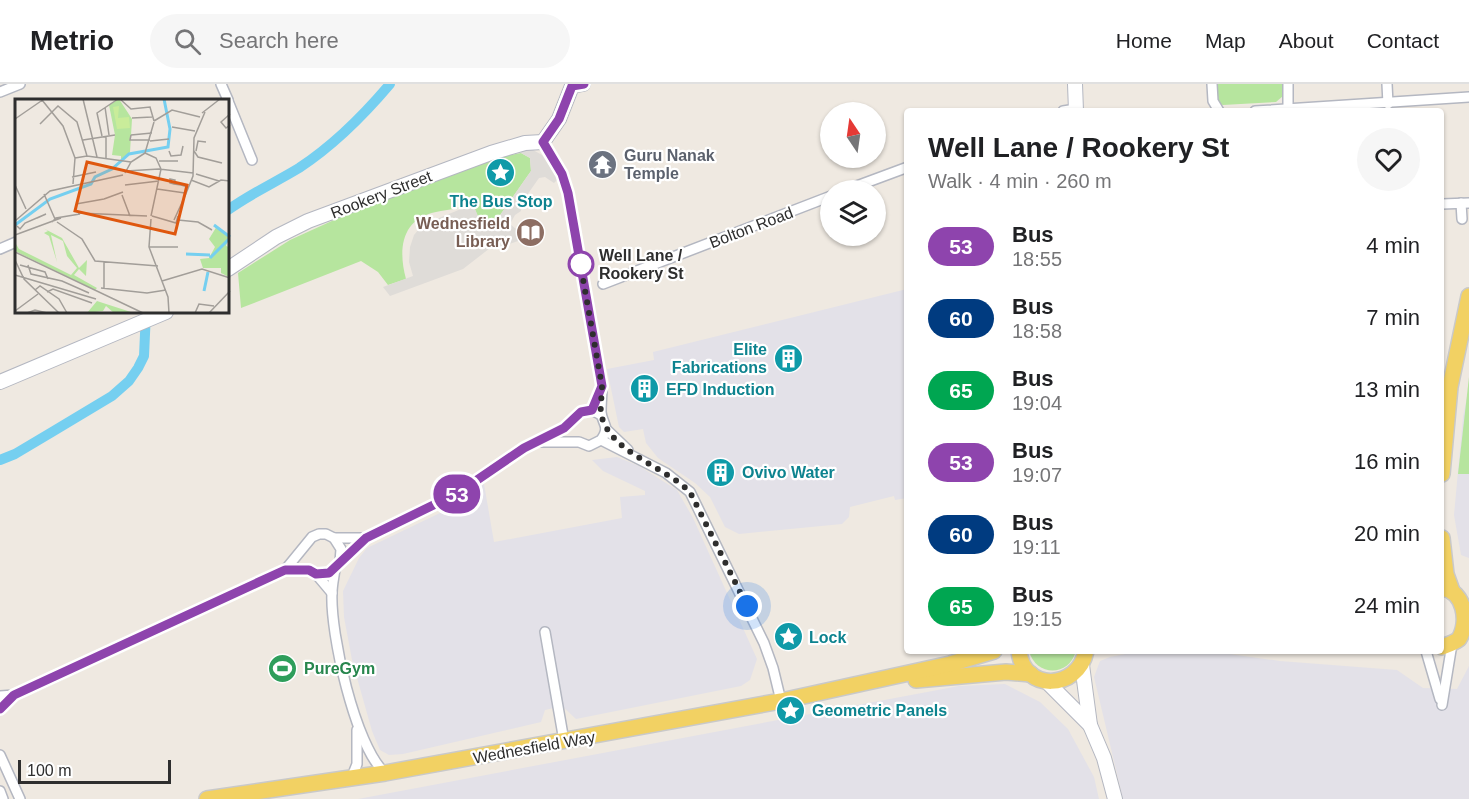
<!DOCTYPE html>
<html lang="en">
<head>
<meta charset="utf-8">
<style>
	:root { --surface:#fff; --page:#f6f6f6; --text:#202124; --muted:#757577; --line:#e0e0e0 }
	body { margin:0; font-family:Arial,sans-serif; background:var(--page); color:var(--text); height:100vh; display:flex; flex-direction:column; font-size:22px; white-space:nowrap }
	* { box-sizing:border-box; margin:0 }
	p { font-size:20px; color:var(--muted) }
	.icon { flex:none; width:33px; height:33px; fill:none; stroke:currentColor; stroke-width:2; stroke-linecap:round; stroke-linejoin:round }
	.map { position:relative; flex:1; overflow:hidden }
	.drawer { position:absolute; left:904px; top:24px; width:540px; height:546px; display:flex; flex-direction:column; background:var(--surface); border-radius:6px; box-shadow:0 2px 4px #0004 }
	.drawer>* { flex:none }
	.badge { padding:0 12px; border-radius:20px; font-size:21px; line-height:39px }
	.needle { width:39px; rotate:347deg }
	.controls { position:absolute; left:820px; top:18px; display:grid; gap:12px }
	.controls a { display:grid; place-items:center; width:66px; height:66px; border-radius:50%; background:var(--surface); box-shadow:0 2px 4px #0004; font-size:30px }
	.scale { position:absolute; left:18px; bottom:15px; width:153px; box-sizing:border-box; padding-left:6px; border:3px solid #2e2e2e; border-top:0; font-size:16px; line-height:21px; white-space:nowrap; color:#2e2e2e; -webkit-text-stroke:4px #fff; paint-order:stroke }
	.you { position:absolute; width:30px; height:30px; margin:-15px; border:4px solid #fff; border-radius:50%; background:#1a73e8; box-shadow:0 0 0 9px #1a73e833 }
	.map>.badge { position:absolute; translate:-50% -50%; box-shadow:0 0 0 3px #fff }
	.round { display:grid; place-items:center; flex:none; width:63px; height:63px; border-radius:32px; background:var(--page) }
	.headline { display:flex; align-items:center; justify-content:space-between; height:102px; padding:0 24px }
	h1 { font-size:28px; font-weight:800; line-height:45px }
	ul { padding:0; list-style:none }
	li { display:flex; align-items:center; gap:18px; height:72px; padding:0 24px }
	li div { flex:1 }
	li b { display:block; font-size:22px }
	li em { font-style:normal }
	li .badge { min-width:66px; font-weight:700; text-align:center }
	header { display:flex; align-items:center; gap:36px; box-sizing:border-box; height:84px; padding:0 30px; background:var(--surface); border-bottom:2px solid var(--line) }
	header strong { font-size:28px }
	nav { display:flex; gap:33px; margin-inline-start:auto; font-size:21px }
	.search { width:420px; height:54px; background:var(--page); display:flex; align-items:center; gap:15px; box-sizing:border-box; padding:0 21px; border-radius:33px; color:var(--muted); font-size:22px }
	.map>svg:first-child { display:block }
</style>
</head>
<body>
<header>
<strong>Metrio</strong>
<div class="search"><svg class="icon" aria-label="search" viewBox="0 0 24 24"><circle cx="10" cy="10" r="6"/><path d="M15 15l6 6"/></svg>Search here</div>
<nav><a>Home</a><a>Map</a><a>About</a><a>Contact</a></nav>
</header>
<div class="map">
<svg width="1469" height="715" viewBox="0 0 1469 715">
	<rect width="100%" height="100%" fill="#efe9e1"/>
	<g fill="#e3e1e8">
		<path d="M 907,205 L 907,414 L 895,416 L 894,412 L 850,423 L 849,433 L 842,440 L 739,450 L 725,443 L 710,413 L 695,399 L 658,374 L 646,359 L 643,345 L 624,348 L 619,343 L 607,285 L 654,276 L 653,268 Z"/>
		<path d="M 1469,304 L 1469,474 L 1461,471 L 1454,431 L 1463,333 Z"/>
		<path d="M 617,373 L 639,382 L 677,406 L 693,434 L 757,575 L 750,596 L 741,602 L 576,635 L 562,622 L 545,626 L 541,638 L 403,670 L 389,671 L 380,666 L 372,647 L 352,576 L 344,533 L 343,507 L 359,474 L 367,464 L 442,428 L 484,400 L 494,458 L 622,434 L 620,413 L 645,411 L 645,407 L 603,387 L 592,376 Z"/>
		<path d="M 1141,567 L 1208,567 L 1280,577 L 1397,586 L 1423,604 L 1457,605 L 1469,582 L 1469,715 L 1123,715 L 1094,593 L 1100,577 L 1110,573 Z"/>
		<path d="M 1005,600 L 1040,618 L 1068,645 L 1094,693 L 1099,715 L 358,715 L 959,602 Z"/>
	</g>
	<g fill="#b6e59e">
		<path d="M 1216,0 L 1282,0 L 1283,12 L 1276,18 L 1223,21 L 1219,20 Z"/>
		<path d="M 521,69 L 530,74 L 531,87 L 498,134 L 491,141 C 479,141 477,130 473,120 C 461,125 449,125 436,128 C 401,135 398,166 406,195 L 388,201 L 378,188 L 361,177 L 241,224 L 238,189 L 290,156 L 345,131 L 501,73 Z"/>
		<path d="M 1469,293 L 1469,390 L 1458,390 Z"/>
		<path d="M 1029,567 L 1076,567 C 1069,593 1036,593 1029,567 Z"/>
	</g>
	<path fill="#dfdcd8" d="M 520,64 L 533,66 L 542,71 L 558,95 L 554,99 L 545,93 L 539,94 L 520,121 L 521,127 L 515,131 L 510,140 L 516,145 L 518,157 L 501,163 L 494,161 L 463,185 L 390,212 L 383,203 L 413,192 L 409,178 L 410,163 L 414,151 L 419,145 L 427,139 L 473,120 L 480,137 L 485,141 L 491,141 L 498,134 L 531,87 L 530,74 L 521,69 Z"/>
	<g fill="none" stroke-linecap="round" stroke-linejoin="round">
		<g stroke="#75cff0" stroke-width="10">
			<path d="M 228,126 C 250,110 276,98 299,84 C 334,61 363,32 390,0"/>
			<path d="M 0,376 L 15,370 L 52,348 L 112,312 L 129,297 L 138,284 L 144,272 L 146,228"/>
		</g>
		<defs>
			<g id="street">
				<path d="M 221,0 L 228,16"/>
				<path d="M 1212,0 L 1213,17 L 1219,27"/>
				<path d="M 1288,0 L 1288,25"/>
				<path d="M 1387,0 L 1388,20"/>
				<path d="M 0,8 L 20,0"/>
				<path d="M 228,17 L 252,76"/>
				<path d="M 1063,27 L 1076,25"/>
				<path d="M 1255,27 L 1469,13"/>
				<path d="M 846,106 L 908,83"/>
				<path d="M 1461,119 L 1462,135"/>
				<path d="M 1442,120 L 1469,119"/>
				<path d="M 0,165 L 16,158"/>
				<path d="M 603,200 L 831,112"/>
				<path d="M 606,345 L 628,366"/>
				<path d="M 601,356 L 666,389 L 690,408 L 764,559 L 773,584 L 781,617"/>
				<path d="M 536,358 L 579,358 L 589,362 L 601,356 C 611,342 602,340 601,328 C 601,319 602,311 602,302 L 568,109 L 562,90 L 543,58"/>
				<path d="M 334,454 L 341,465 L 340,478"/>
				<path d="M 335,485 C 334,493 332,501 332,509 C 330,549 355,662 385,689"/>
				<path d="M 285,486 L 309,486 L 322,491 L 329,489 L 335,485 L 340,478 L 366,454 L 458,409 L 524,364 L 564,344 L 581,328 L 592,326 L 601,331"/>
				<path d="M 316,490 L 332,509"/>
				<path d="M 545,548 L 564,657"/>
				<path d="M 1426,567 L 1440,615"/>
				<path d="M 0,612 L 14,611 L 37,601 L 285,486 L 312,453 L 319,450 L 326,450 L 334,454 L 366,454"/>
				<path d="M 1442,621 L 1452,560"/>
				<path d="M 0,625 L 14,611"/>
				<path d="M 0,671 L 20,715"/>
				<path d="M 351,695 L 357,680 L 357,646"/>
				<path d="M 0,707 L 3,715"/>
			</g>
			<g id="secondary">
				<path d="M 1075,0 L 1076,27"/>
				<path d="M 228,185 L 276,153 L 308,137 L 491,69 L 525,59 L 543,58 L 559,35 L 572,2 L 583,0"/>
				<path d="M 0,298 L 166,228"/>
				<path d="M 1082,581 L 1090,641 L 1104,674 L 1115,715"/>
				<path d="M 1046,597 L 1090,641"/>
			</g>
			<g id="primary">
				<path d="M 1442,390 L 1450,303 L 1469,212"/>
				<path d="M 1442,454 L 1446,490 L 1452,507"/>
				<path d="M 1442,504 C 1465,507 1469,538 1459,555 C 1454,559 1447,561 1442,563"/>
				<path d="M 1019,567 C 1023,608 1078,607 1086,567"/>
				<path d="M 916,596 L 1006,588 L 1031,590"/>
				<path d="M 207,715 L 385,689 L 781,617 L 950,580 L 994,567"/>
			</g>
		</defs>
		<use href="#street" stroke="#b4b7c1" stroke-width="12"/>
		<use href="#secondary" stroke="#b4b7c1" stroke-width="16"/>
		<use href="#primary" stroke="#c9c9c9" stroke-width="18"/>
		<use href="#street" stroke="#fff" stroke-width="9"/>
		<use href="#secondary" stroke="#fff" stroke-width="14"/>
		<use href="#primary" stroke="#f2d163" stroke-width="15"/>
	</g>
	<g fill="none" stroke-linecap="round" stroke-linejoin="round">
		<defs>
			<path id="line" d="M 0,625 L 14,611 L 285,486 L 309,486 L 316,490 L 329,489 L 366,454 L 458,409 L 524,364 L 564,344 L 581,328 L 592,326 L 602,302 L 568,109 L 562,90 L 543,58 L 559,35 L 572,2 L 584,0"/>
		</defs>
		<use href="#line" stroke="#fff" stroke-width="14"/>
		<use href="#line" stroke="#8e44ad" stroke-width="9"/>
		<path stroke="#2e2e2e" stroke-width="6" stroke-dasharray="0 10.8" d="M 581,180 L 580,178 L 602,302 C 602,310 600,324 601,330 C 609,368 664,382 690,408 L 747,522"/>
	</g>
	<defs>
		<symbol id="temple-disc" viewBox="-11 -11 22 22"><circle r="9.5" fill="#6b7280" stroke="#fff"/><path d="M0-6L5-2H3V0L6.5 2.5H4V6H1.5V3h-3V6H-4V2.5H-6.5L-3 0V-2H-5Z" fill="#fff"/></symbol>
		<symbol id="sight-disc" viewBox="-11 -11 22 22"><circle r="9.5" fill="#0f9aa8" stroke="#fff"/><path d="M0-6L1.8-2.2L6-1.7L2.9 1.2L3.7 5.4L0 3.3L-3.7 5.4L-2.9 1.2L-6-1.7L-1.8-2.2Z" fill="#fff"/></symbol>
		<symbol id="library-disc" viewBox="-11 -11 22 22"><circle r="9.5" fill="#8d6e63" stroke="#fff"/><path d="M-6-4Q-3-5.5-.7-3.5V5Q-3 3-6 4ZM6-4Q3-5.5 .7-3.5V5Q3 3 6 4Z" fill="#fff"/></symbol>
		<symbol id="building-disc" viewBox="-11 -11 22 22"><circle r="9.5" fill="#0f9aa8" stroke="#fff"/><path d="M-4-6H4V6H1V3H-1V6H-4ZM-2.5-4.3h1.7v1.8h-1.7ZM.8-4.3h1.7v1.8H.8ZM-2.5-1h1.7V.8h-1.7ZM.8-1h1.7V.8H.8Z" fill="#fff"/></symbol>
		<symbol id="stadium-disc" viewBox="-11 -11 22 22"><circle r="9.5" fill="#2e9e5b" stroke="#fff"/><path d="M0-5a6.5 5 0 1 0 0 10a6.5 5 0 1 0 0-10ZM-3.5-1.8h7v3.6h-7Z" fill="#fff"/></symbol>
	</defs>
	<g fill-rule="evenodd">
		<use href="#temple-disc" x="586" y="64" width="33" height="33"/>
		<use href="#sight-disc" x="484" y="72" width="33" height="33"/>
		<use href="#library-disc" x="514" y="132" width="33" height="33"/>
		<use href="#building-disc" x="772" y="258" width="33" height="33"/>
		<use href="#building-disc" x="628" y="288" width="33" height="33"/>
		<use href="#building-disc" x="704" y="372" width="33" height="33"/>
		<use href="#sight-disc" x="772" y="536" width="33" height="33"/>
		<use href="#stadium-disc" x="266" y="568" width="33" height="33"/>
		<use href="#sight-disc" x="774" y="610" width="33" height="33"/>
	</g>
	<circle fill="#fff" stroke="#8e44ad" stroke-width="3" cx="581" cy="180" r="12"/>
	<g text-anchor="middle" stroke-width="4.5" stroke-linejoin="round" paint-order="stroke">
		<g font-size="16" font-weight="bold" fill="#5b616d" stroke="#fff" text-anchor="start">
			<text x="624" y="77">Guru Nanak<tspan x="624" dy="18">Temple</tspan></text>
		</g>
		<g font-size="16" fill="#2e2e2e" stroke="#fff">
			<text transform="translate(381 110) rotate(-21)" y="6">Rookery Street</text>
			<text transform="translate(751 143) rotate(-21)" y="6">Bolton Road</text>
			<text transform="translate(534 663) rotate(-10)" y="6">Wednesfield Way</text>
		</g>
		<g font-size="16" font-weight="bold" fill="#0d838f" stroke="#fff" text-anchor="start">
			<text x="501" y="123" text-anchor="middle">The Bus Stop</text>
			<text x="767" y="271" text-anchor="end">Elite<tspan x="767" dy="18">Fabrications</tspan></text>
			<text x="666" y="311">EFD Induction</text>
			<text x="742" y="394">Ovivo Water</text>
			<text x="809" y="559">Lock</text>
			<text x="812" y="632">Geometric Panels</text>
		</g>
		<g font-size="16" font-weight="bold" fill="#785e54" stroke="#fff" text-anchor="end">
			<text x="510" y="145">Wednesfield<tspan x="510" dy="18">Library</tspan></text>
		</g>
		<g font-size="16" font-weight="bold" fill="#2e2e2e" stroke="#fff" text-anchor="start">
			<text x="599" y="177">Well Lane /<tspan x="599" dy="18">Rookery St</tspan></text>
		</g>
		<g font-size="16" font-weight="bold" fill="#27864d" stroke="#fff" text-anchor="start">
			<text x="304" y="590">PureGym</text>
		</g>
	</g>
	<g transform="translate(15 15)">
		<rect width="214" height="214" fill="#efe9e1"/>
		<path d="M 104,0 L 117,20 L 115,53 L 106,62 L 106,57 L 97,56 L 100,36 L 94,6 ZM 202,127 L 214,137 L 211,147 L 214,148 L 214,178 L 206,174 L 206,169 L 188,169 L 185,160 L 194,159 L 200,148 L 194,140 ZM 28,129 L 47,139 L 64,169 L 72,161 L 71,177 L 64,170 L 59,176 L 82,189 L 80,191 L 0,152 L 1,145 L 4,150 L 56,176 L 62,169 L 52,157 L 48,142 L 36,136 L 42,163 L 34,137 L 29,134 L 33,132 ZM 82,202 L 88,204 L 119,214 L 99,214 L 91,207 L 88,212 L 72,214 Z" fill="#b6e59e"/>
		<path d="M 104,7 L 103,19 L 114,18 L 115,29 L 102,30 L 98,8 Z" fill="#c9ec9a"/>
		<path fill="none" stroke="#75cff0" stroke-width="3" d="M 0,126 L 35,100 L 76,85 L 80,78 L 97,70 L 114,55 L 153,48 L 155,30 L 149,0M 199,126 L 215,138M 171,155 L 195,156M 195,159 L 214,140M 189,192 L 193,173"/>
		<path fill="none" stroke="#a29e99" stroke-width="1.5" d="M 68,0 L 82,58M 105,0 L 116,10 L 135,8 L 139,22M 27,1 L 48,27 L 60,59M 90,8 L 94,36M 187,14 L 205,0M 215,15 L 206,23 L 211,29 L 215,26M 117,19 L 137,18M 0,20 L 29,0M 139,22 L 157,11 L 185,18M 25,25 L 43,7 L 62,23 L 72,57M 157,28 L 180,32M 116,36 L 115,41 L 135,41M 116,36 L 137,34M 87,37 L 82,14 L 103,0M 91,38 L 91,59M 68,41 L 100,36M 135,42 L 154,40M 154,52 L 156,57 L 166,56 L 168,47M 179,52 L 183,58 L 207,64M 181,52 L 183,42 L 191,43M 130,54 L 141,59 L 146,70 L 136,117M 130,54 L 139,23M 60,59 L 72,57 L 116,63M 144,62 L 163,62M 111,72 L 144,70 L 178,74M 110,74 L 116,63 L 130,54M 181,75 L 204,82M 57,78 L 81,73M 176,81 L 194,88 L 206,81 L 215,82M 58,85 L 60,59M 159,85 L 160,81 L 155,80 L 155,84 L 159,85 L 166,86 L 173,88M 0,86 L 11,110M 110,86 L 144,82M 142,90 L 170,94M 29,95 L 40,120M 107,96 L 115,117M 170,97 L 178,77 L 179,39 L 190,13M 89,100 L 108,93M 61,105 L 89,100M 63,114 L 132,117M 137,117 L 161,124 L 163,117M 136,120 L 134,148 L 153,198 L 154,214M 159,121 L 170,97M 163,121 L 183,123 L 197,131M 0,122 L 35,92 L 108,76M 37,123 L 41,119 L 65,115M 42,123 L 67,140 L 80,162 L 143,167M 2,127 L 5,130 L 10,124 L 31,115 L 22,119M 0,136 L 46,119M 134,148 L 163,148M 0,153 L 128,214M 0,161 L 9,180 L 44,214M 5,166 L 30,173 L 33,180M 13,166 L 16,175 L 47,182 L 74,194M 0,176 L 81,200M 147,182 L 187,170 L 215,179M 86,189 L 132,194 L 151,191M 89,189 L 89,163M 20,191 L 25,187 L 44,200 L 52,214M 32,193 L 38,190 L 77,204M 0,212 L 23,195M 12,214 L 20,211 L 32,214M 180,214 L 184,205 L 199,207M 194,214 L 215,192"/>
		<path fill="#df570e" fill-opacity="0.15" stroke="#df570e" stroke-width="3" d="M 72,63 L 172,86 L 160,135 L 60,112 Z"/>
		<rect width="214" height="214" fill="none" stroke="#2e2e2e" stroke-width="3"/>
	</g>
</svg>
<div class="controls">
<a><svg class="needle" viewBox="-14 -14 28 28"><path d="M0-13l5 13h-10z" fill="#e53935"/><path d="M0 13l5-13h-10z" fill="#757577"/></svg></a>
<a><svg class="icon" aria-label="layers" viewBox="0 0 24 24"><path d="M12 4l9 5-9 5-9-5zM3 14l9 5 9-5"/></svg></a>
</div>
<div class="scale">100 m</div>
<div class="you" style="left:747px;top:522px"></div>
<b class="badge" style="left:457px;top:410px;background:#8e44ad;color:#fff">53</b>
<section class="drawer">
<div class="headline"><div><h1>Well Lane / Rookery St</h1><p>Walk · 4 min · 260 m</p></div><a class="round"><svg class="icon" aria-label="heart" viewBox="0 0 24 24"><path d="M12 20l-8-8c-3-5 5-10 8-4 3-6 11-1 8 4z"/></svg></a></div>
<ul>
<li><span class="badge" style="background:#8e44ad;color:#fff">53</span><div><b>Bus</b><p>18:55</p></div><em>4 min</em></li>
<li><span class="badge" style="background:#003b80;color:#fff">60</span><div><b>Bus</b><p>18:58</p></div><em>7 min</em></li>
<li><span class="badge" style="background:#00a651;color:#fff">65</span><div><b>Bus</b><p>19:04</p></div><em>13 min</em></li>
<li><span class="badge" style="background:#8e44ad;color:#fff">53</span><div><b>Bus</b><p>19:07</p></div><em>16 min</em></li>
<li><span class="badge" style="background:#003b80;color:#fff">60</span><div><b>Bus</b><p>19:11</p></div><em>20 min</em></li>
<li><span class="badge" style="background:#00a651;color:#fff">65</span><div><b>Bus</b><p>19:15</p></div><em>24 min</em></li>
</ul>
</section>
</div>
</body>
</html>
